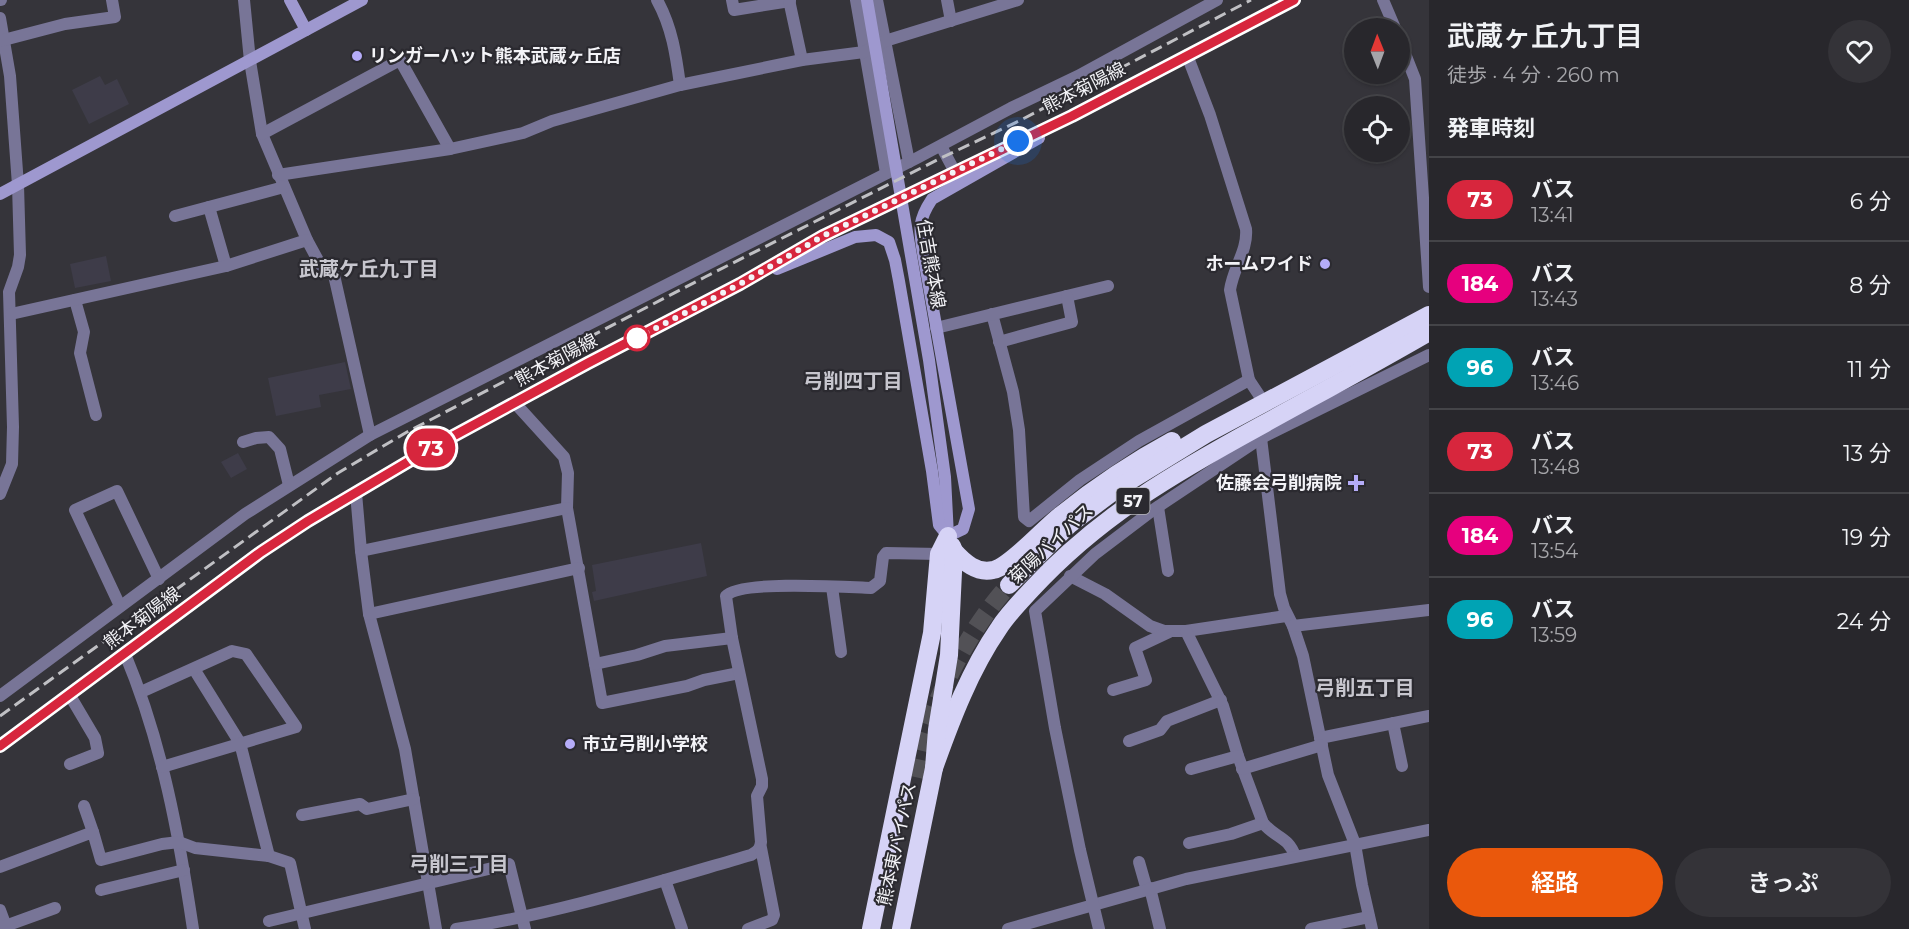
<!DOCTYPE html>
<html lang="ja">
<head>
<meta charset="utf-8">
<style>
	:root { --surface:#28272c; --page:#343338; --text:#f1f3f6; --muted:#a5a5a9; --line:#444448; --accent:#ea580c }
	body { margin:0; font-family:Montserrat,"Noto Sans JP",sans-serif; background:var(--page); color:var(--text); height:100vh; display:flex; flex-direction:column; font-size:22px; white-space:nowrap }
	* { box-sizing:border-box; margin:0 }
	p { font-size:20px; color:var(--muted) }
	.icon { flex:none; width:33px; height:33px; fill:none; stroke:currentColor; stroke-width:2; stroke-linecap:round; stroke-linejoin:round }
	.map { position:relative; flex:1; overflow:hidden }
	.drawer { display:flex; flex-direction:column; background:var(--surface); width:480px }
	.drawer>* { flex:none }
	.badge { padding:0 12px; border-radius:20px; font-size:21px; line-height:39px }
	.needle { width:39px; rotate:359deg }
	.fabs { position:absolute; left:1344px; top:18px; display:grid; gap:12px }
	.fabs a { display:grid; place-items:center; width:66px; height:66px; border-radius:50%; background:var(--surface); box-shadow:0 2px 4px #0004,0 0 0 2px var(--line); font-size:30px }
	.you { position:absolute; width:30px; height:30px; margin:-15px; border:4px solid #fff; border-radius:50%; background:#1a73e8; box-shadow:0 0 0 9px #1a73e833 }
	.map>.badge { position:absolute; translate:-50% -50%; box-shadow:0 0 0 3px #fff }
	h2 { padding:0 18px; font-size:22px; line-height:54px }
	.round { display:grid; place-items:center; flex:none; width:63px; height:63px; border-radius:32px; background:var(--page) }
	.head { display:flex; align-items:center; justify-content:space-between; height:102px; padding:0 18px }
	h1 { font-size:28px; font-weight:600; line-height:45px }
	.primary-button { display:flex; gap:12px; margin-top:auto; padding:12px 18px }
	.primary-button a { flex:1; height:69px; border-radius:36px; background:var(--accent); color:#fff; font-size:24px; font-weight:600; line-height:69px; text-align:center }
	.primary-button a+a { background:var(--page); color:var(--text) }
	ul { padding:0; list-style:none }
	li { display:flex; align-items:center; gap:18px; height:84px; padding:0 18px; border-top:2px solid var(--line) }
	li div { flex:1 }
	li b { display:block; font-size:22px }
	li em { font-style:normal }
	li .badge { min-width:66px; font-weight:700; text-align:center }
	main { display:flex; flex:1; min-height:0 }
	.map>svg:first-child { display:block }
</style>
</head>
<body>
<main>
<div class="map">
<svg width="1429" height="929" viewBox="0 0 1429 929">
	<rect width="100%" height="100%" fill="#35343a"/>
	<g fill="#3e3c49">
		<path d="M 100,76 L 105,85 L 117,79 L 129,104 L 89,124 L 72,90 Z"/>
		<path d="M 106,256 L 111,281 L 75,288 L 70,264 Z"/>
		<path d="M 345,362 L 351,389 L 319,395 L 321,407 L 276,416 L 268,378 Z"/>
		<path d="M 238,453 L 247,469 L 231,478 L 221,462 Z"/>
		<path d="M 701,543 L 707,576 L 594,601 L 592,592 L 596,591 L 592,565 Z"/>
	</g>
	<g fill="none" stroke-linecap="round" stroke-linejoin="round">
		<path stroke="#525156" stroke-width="18" stroke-dasharray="18 9" stroke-linecap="butt" d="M 915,777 C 919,760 922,743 928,727 C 944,679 975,622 1009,585"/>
		<g stroke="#787597" stroke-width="12">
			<path d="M 0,0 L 1,0"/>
			<path d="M 244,0 L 250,61 L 262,134 L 307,240 L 320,264 L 334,275 L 370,435"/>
			<path d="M 657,0 C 672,27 676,55 680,85"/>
			<path d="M 732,0 L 734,10 L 790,1"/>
			<path d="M 789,0 L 802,60"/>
			<path d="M 856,0 L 886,173"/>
			<path d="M 877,0 L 909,162"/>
			<path d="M 947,0 L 951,21"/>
			<path d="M 1383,0 L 1395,28"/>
			<path d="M 0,18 L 10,76 L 18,185 L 20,255 L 18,267 L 9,292 L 13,427 L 12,464 L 0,494"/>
			<path d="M 0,41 L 65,24 L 115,17 L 112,0"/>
			<path d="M 1400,41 L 1415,79 L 1429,287"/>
			<path d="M 1187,55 L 1210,115 L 1246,229 C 1248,250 1233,268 1230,290 L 1249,380 L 1259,395"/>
			<path d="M 262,134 L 400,60 L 450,149"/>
			<path d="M 941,146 L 955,172"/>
			<path d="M 278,175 L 450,149 L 523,133 L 552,121 L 680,85 L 802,60 L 864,52 L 885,41 L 1018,0"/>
			<path d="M 209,207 L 226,266"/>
			<path d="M 175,216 L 284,187"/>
			<path d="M 75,300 L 84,332 L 80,353 L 96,415"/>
			<path d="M 11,314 L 226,266 L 307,240"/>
			<path d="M 992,314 L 1013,392 L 1019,430 L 1024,517 L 1029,521 L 1080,480 L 1139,441 L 1249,380"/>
			<path d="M 936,328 L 1108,286"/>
			<path d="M 999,342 L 1072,322 L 1067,296"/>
			<path d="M 514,402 L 564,457 L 568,473 L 567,508 L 602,703 L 687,686 L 704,680 L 739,673"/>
			<path d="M 1261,438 L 1280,594 L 1284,608 L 1293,626 L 1303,656 L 1328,775 L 1355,844 L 1362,885 L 1372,929"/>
			<path d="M 243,442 L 256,438 L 269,437 L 280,449 L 289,485"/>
			<path d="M 356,493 L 361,551 L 369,614 L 405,749 L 436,929"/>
			<path d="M 1158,507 L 1168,571"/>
			<path d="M 361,551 L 567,508"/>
			<path d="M 1070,576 L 1105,594 L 1150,626 L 1164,631 L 1186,631 L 1286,616"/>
			<path d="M 832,587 L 841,652"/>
			<path d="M 120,606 L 75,510 L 117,491 L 159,579"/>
			<path d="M 369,614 L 579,568"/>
			<path d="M 1293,626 L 1429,610"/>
			<path d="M 1186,631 L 1223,706 L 1238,756 L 1263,823 C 1275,838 1288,836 1295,856"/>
			<path d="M 125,654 C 162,742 179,835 193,929"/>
			<path d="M 595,664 L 637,655 L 665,646 L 732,638"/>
			<path d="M 194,669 L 240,743 L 269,856"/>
			<path d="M 1113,690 L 1146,680 L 1135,648 L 1169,632"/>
			<path d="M 141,692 L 232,651 L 246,654 L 296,727 L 162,767"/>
			<path d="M 69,694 L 95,738 L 98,753 L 70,764"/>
			<path d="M 0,696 L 245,514 L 370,435 L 917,158 L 1011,108 L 1078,76 L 1217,0"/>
			<path d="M 1393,723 L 1402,766"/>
			<path d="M 1320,738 L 1429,716"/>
			<path d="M 1129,741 L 1160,730 L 1167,721 L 1221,700"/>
			<path d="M 1191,769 L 1238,756"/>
			<path d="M 1242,769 L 1322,745"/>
			<path d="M 84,806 L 93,832"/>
			<path d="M 302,815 L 360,804 L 367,809 L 414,799"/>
			<path d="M 1189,843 L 1231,834 L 1263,823"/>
			<path d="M 1139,862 L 1147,890"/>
			<path d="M 0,867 L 93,832 L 101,860 L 162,844 L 179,842 L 195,848 L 269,856 L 290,863 L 305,929"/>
			<path d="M 665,880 L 682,929"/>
			<path d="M 1150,888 L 1160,929"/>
			<path d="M 101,890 L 184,870"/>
			<path d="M 0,910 L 7,929"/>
			<path d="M 269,921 L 509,864 L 525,929"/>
			<path d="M 0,928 L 55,908"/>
			<path d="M 456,929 C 557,914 654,883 751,855 C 757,851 760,850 761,842 L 757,796 L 762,786 L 762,779 L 732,638 L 726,596 C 739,580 847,587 871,588 L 880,581 L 883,557 L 886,553 L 939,554"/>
			<path d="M 748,929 L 772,920 L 774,915 L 761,848"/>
			<path d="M 1008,929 L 1186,879 L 1429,830"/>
			<path d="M 1099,929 L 1080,850 L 1055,728 L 1035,611 L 1095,554 L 1153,510 L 1261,438 L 1429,355"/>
			<path d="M 1311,929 L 1369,917"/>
		</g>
		<g stroke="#9e98cf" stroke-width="12">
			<path d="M 290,0 L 306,30"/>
			<path d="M 867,0 L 929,360 L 945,477 L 948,536"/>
			<path d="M 0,194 L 362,0"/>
			<path d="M 777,269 L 855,237 L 876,235 L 889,242 L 895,260 L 899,281 L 932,471 L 939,525 L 948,536"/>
			<path d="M 948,536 L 963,529 L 969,509 L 923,253 C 919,229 918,220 932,199 L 1039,138"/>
			<path d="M 0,746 L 261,552 L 308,521 L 433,447 L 589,363 L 740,284 L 823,236 L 1072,116 L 1294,0"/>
		</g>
		<g stroke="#d6d3f6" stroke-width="18">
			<path d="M 954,551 C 964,562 977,574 993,570 C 1010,567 1045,527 1061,515 C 1096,487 1133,462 1172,441"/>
			<path d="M 1009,585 L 1070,524 L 1118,488 L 1206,434 L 1429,315"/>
			<path d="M 934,768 C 951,720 970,670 999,628 C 1008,614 1020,602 1031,590 C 1099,516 1176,472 1262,425 C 1318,394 1374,364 1429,332"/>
			<path d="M 871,929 L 932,633 L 939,554 L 948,536"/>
			<path d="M 901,929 L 934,768 L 937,730 L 949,655 L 954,551 L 952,546"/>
		</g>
		<path stroke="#c0c0c4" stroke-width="3" stroke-dasharray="12 6" stroke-linecap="butt" d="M 0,716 L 338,473 L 407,432 L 705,277 L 941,158 L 1019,121 L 1251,0"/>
	</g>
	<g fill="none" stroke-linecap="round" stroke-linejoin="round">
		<defs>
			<path id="line" d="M 0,746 L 261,552 L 308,521 L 433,447 L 588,363 L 740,284 L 823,236 L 1072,116 L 1294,0"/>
		</defs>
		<use href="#line" stroke="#fff" stroke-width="14"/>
		<use href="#line" stroke="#d7263d" stroke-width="9"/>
		<path stroke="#f3f3f7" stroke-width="6" stroke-dasharray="0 10.8" d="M 637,338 L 740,284 L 823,236 L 1018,141"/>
	</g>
	<g fill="#b5acf8" stroke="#2b2a30" stroke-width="2">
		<circle cx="357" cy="56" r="6"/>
		<circle cx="1325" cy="264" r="6"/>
		<path d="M1353 474h6v6h6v6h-6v6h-6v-6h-6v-6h6z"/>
		<circle cx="570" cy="744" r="6"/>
	</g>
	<circle fill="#fff" stroke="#d7263d" stroke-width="3" cx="637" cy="338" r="12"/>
	<g text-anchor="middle" stroke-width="4.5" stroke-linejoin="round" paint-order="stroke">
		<rect fill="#2b2a30" stroke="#b7b7bb" stroke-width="1.5" x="1116.5" y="488" width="33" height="26" rx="4.5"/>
		<g font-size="16" font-weight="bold" fill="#f3f3f7">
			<text x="1133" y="507">57</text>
		</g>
		<g font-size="18" font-weight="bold" fill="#f3f3f7" stroke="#2b2a30" text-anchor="start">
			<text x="369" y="62">リンガーハット熊本武蔵ヶ丘店</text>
			<text x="1313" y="270" text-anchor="end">ホームワイド</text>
			<text x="1342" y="489" text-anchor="end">佐藤会弓削病院</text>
			<text x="582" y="750">市立弓削小学校</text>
		</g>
		<g font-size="18" fill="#f3f3f7" stroke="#2b2a30">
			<text transform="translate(1084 88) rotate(-27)" y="6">熊本菊陽線</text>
			<text transform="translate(931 264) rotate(80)" y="6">住吉熊本線</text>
			<text transform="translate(556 360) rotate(-28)" y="6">熊本菊陽線</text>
			<text transform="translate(1051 544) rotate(-43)" y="6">菊陽バイパス</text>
			<text transform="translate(142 618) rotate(-37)" y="6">熊本菊陽線</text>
			<text transform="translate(897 844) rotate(-78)" y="6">熊本東バイパス</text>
		</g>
		<g font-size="20" font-weight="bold" fill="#c7c6ce" stroke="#2b2a30">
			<text x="369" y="276">武蔵ケ丘九丁目</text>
			<text x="853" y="388">弓削四丁目</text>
			<text x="1365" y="695">弓削五丁目</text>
			<text x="459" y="871">弓削三丁目</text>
		</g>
	</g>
</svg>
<div class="fabs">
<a><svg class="needle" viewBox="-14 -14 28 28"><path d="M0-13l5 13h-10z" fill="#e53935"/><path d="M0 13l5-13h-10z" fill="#a5a5a9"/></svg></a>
<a><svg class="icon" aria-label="locate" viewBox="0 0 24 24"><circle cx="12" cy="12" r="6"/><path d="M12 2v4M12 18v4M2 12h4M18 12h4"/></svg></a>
</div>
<div class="you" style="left:1018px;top:141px"></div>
<b class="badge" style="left:431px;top:448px;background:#d7263d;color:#fff">73</b>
</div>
<section class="drawer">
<div class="head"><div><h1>武蔵ヶ丘九丁目</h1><p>徒歩 · 4 分 · 260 m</p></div><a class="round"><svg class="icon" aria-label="heart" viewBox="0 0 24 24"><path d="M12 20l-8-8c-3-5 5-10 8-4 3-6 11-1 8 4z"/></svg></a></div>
<h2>発車時刻</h2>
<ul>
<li><span class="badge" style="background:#d7263d;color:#fff">73</span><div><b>バス</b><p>13:41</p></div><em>6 分</em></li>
<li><span class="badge" style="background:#e6007e;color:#fff">184</span><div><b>バス</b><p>13:43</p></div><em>8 分</em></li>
<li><span class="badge" style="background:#00a3b4;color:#fff">96</span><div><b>バス</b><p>13:46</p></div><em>11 分</em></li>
<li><span class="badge" style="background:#d7263d;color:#fff">73</span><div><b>バス</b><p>13:48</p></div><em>13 分</em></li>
<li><span class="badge" style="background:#e6007e;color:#fff">184</span><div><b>バス</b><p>13:54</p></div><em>19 分</em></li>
<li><span class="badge" style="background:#00a3b4;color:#fff">96</span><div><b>バス</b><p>13:59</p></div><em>24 分</em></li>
</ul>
<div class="primary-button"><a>経路</a><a>きっぷ</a></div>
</section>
</main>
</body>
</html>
